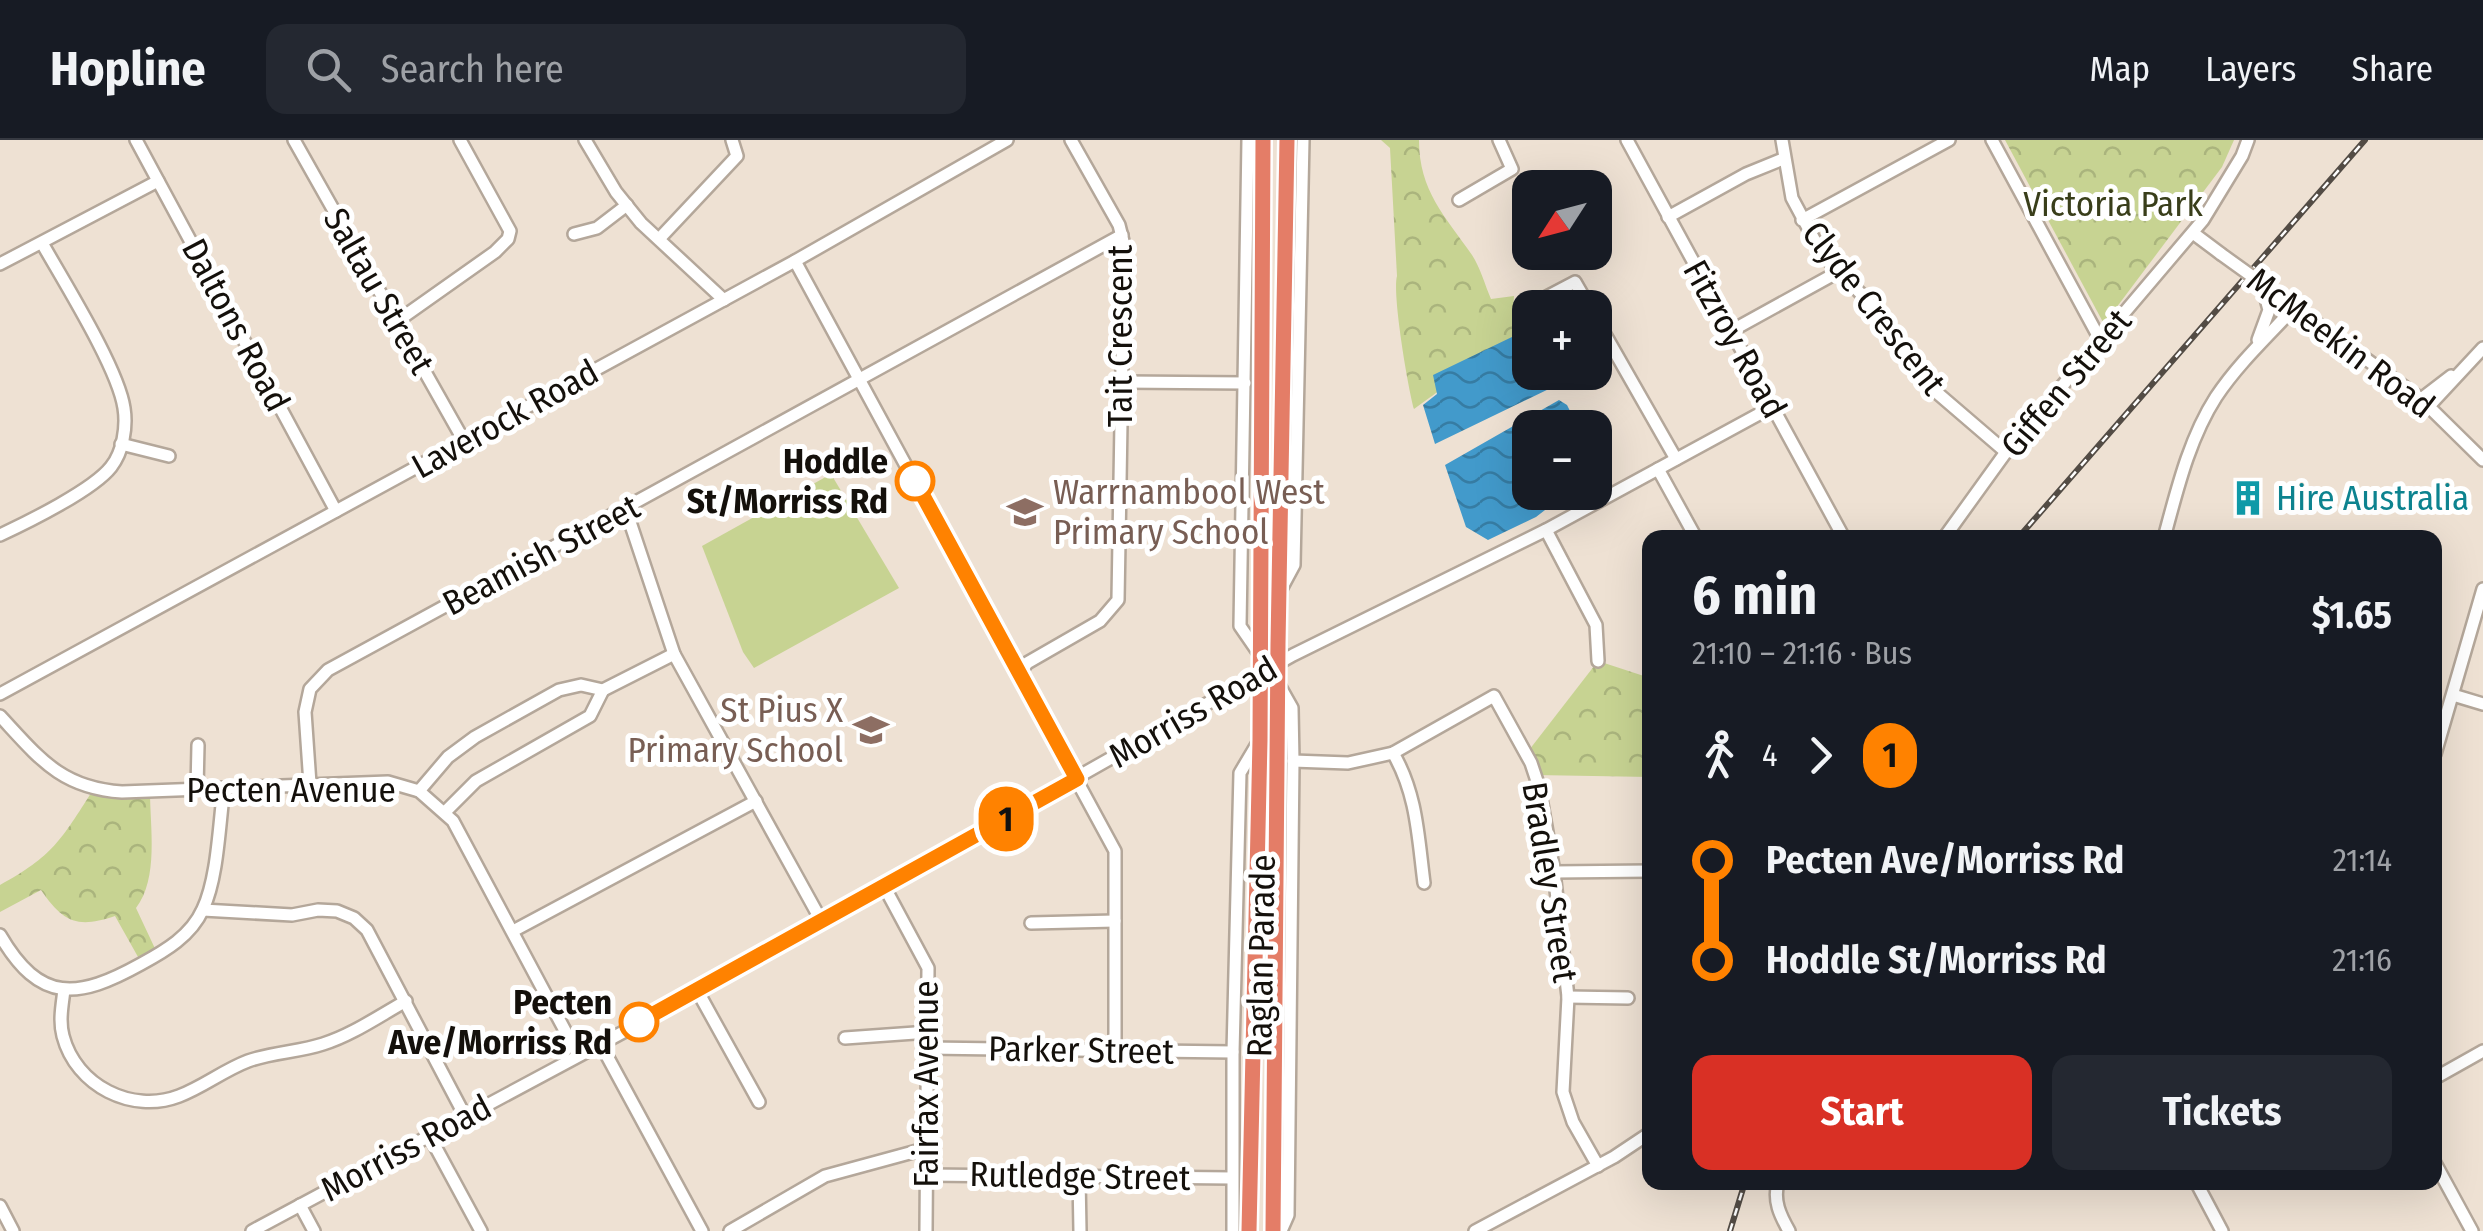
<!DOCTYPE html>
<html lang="en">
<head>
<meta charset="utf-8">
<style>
	:root { --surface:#171b24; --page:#242831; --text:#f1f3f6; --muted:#9ea1a6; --line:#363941; --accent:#d93025 }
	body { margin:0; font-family:"Fira Sans Condensed",sans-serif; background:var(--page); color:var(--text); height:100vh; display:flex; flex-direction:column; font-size:38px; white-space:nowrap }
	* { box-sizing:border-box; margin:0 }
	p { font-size:32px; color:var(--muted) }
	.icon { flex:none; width:55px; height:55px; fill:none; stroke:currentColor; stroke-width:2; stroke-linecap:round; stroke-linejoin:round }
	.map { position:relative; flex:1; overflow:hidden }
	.side { position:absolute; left:1642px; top:390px; width:800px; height:660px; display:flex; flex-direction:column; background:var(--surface); border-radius:20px; box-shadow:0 10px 40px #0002 }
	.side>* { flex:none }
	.badge { padding:0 20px; border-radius:32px; font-size:35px; line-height:65px }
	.needle { width:65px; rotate:234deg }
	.fabs { position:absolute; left:1512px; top:30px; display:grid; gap:20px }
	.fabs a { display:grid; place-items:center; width:100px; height:100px; border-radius:20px; background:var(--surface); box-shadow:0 10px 40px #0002; font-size:50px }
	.map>.badge { position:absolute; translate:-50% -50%; box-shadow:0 0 0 5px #fff }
	.legs { display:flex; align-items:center; gap:15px; height:110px; padding:0 50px; font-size:32px }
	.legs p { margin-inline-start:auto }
	.headline { display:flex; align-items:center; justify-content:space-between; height:170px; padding:0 50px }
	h1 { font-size:55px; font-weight:700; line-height:75px }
	.primary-button { display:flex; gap:20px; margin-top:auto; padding:20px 50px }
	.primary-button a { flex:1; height:115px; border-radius:20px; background:var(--accent); color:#fff; font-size:40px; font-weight:700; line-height:115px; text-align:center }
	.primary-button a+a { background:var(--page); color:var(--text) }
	ul { padding:0 50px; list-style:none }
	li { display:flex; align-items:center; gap:35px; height:100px; font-size:38px }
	li i { display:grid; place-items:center; width:15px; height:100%; margin:0 12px; background:currentColor }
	li i::after { content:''; width:25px; height:25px; margin:-12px; border:8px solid; border-radius:50%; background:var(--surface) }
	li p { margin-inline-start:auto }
	li:first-child i { background:linear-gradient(#0000 50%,currentColor 0) }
	li:last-child i { background:linear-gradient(currentColor 50%,#0000 0) }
	header { display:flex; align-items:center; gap:60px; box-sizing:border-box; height:140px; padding:0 50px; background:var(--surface); border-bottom:2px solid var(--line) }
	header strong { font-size:48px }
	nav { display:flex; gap:55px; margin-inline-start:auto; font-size:35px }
	.search { width:700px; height:90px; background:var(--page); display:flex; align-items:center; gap:25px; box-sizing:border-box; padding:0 35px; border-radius:20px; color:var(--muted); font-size:38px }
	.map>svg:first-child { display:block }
</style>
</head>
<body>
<header>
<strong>Hopline</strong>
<div class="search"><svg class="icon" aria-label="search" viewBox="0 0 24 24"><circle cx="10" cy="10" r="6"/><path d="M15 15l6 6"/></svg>Search here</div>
<nav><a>Map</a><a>Layers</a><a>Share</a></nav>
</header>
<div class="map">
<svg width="2483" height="1091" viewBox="0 0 2483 1091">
	<defs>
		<pattern id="park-crowns" width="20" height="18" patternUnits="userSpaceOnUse" patternTransform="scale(2.5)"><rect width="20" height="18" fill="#c7d392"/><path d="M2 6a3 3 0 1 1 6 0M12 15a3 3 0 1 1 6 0" fill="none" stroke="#aab47d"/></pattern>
		<pattern id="water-waves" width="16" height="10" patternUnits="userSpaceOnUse" patternTransform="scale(2.5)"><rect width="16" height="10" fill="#429acb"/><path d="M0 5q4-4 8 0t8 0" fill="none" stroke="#367ca3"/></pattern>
	</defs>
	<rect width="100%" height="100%" fill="#eee1d3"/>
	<path fill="#c7d392" d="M 831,334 L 899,448 L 754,528 L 743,512 L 702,406 Z"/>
	<g fill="url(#park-crowns)">
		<path d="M 1381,0 L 1419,0 C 1419,51 1445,76 1472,115 C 1480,127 1485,145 1491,159 L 1514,156 L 1513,171 L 1519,178 L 1526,178 L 1530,185 L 1530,197 L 1514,196 L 1414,269 C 1408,248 1392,154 1397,136 L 1390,8 Z"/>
		<path d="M 2005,0 L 2234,0 L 2222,27 L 2104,184 Z"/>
		<path d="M 1598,521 L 1650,538 L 1650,637 L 1535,635 L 1526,614 Z"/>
		<path d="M 93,650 L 150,651 C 150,688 159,738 136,768 L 158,815 L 142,824 L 115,776 C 77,789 63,782 41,750 L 0,772 L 0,745 C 53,716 61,700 93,650 Z"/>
	</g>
	<g fill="url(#water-waves)">
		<path d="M 1514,196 L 1530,197 L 1530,232 L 1546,233 L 1553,247 L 1435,304 L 1423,265 L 1437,254 L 1433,235 Z"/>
		<path d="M 1559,260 L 1567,265 L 1578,287 L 1530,288 L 1530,352 L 1567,353 L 1536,377 L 1488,400 L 1466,387 L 1445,325 Z"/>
	</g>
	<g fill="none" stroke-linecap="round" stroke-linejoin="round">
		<defs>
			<g id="minor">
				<path d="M 136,0 L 336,371"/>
				<path d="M 294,0 L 464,301"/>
				<path d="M 585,0 L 616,52 L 641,83 L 724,160"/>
				<path d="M 1248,0 L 1240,486 L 1260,515"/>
				<path d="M 1627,0 L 1844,398"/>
				<path d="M 1782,0 L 1792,58 L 1822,114 L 1868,161 L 1897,207 L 1928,245 L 2006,312"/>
				<path d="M 1992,0 L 2102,203"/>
				<path d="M 1459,60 L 1512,29 L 1499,0"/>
				<path d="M 1668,77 L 1746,34 L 1783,19"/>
				<path d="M 1802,80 L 1949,0"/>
				<path d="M 2193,93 L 2221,114"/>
				<path d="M 574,94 L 597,88 L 627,65"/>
				<path d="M 659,99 L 737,16 L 732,0"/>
				<path d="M 795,121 L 1115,711 L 1115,910"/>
				<path d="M 0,124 L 158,41"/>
				<path d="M 2253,137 L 2421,259 L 2483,320"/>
				<path d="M 1520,171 L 1575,142 L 1590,168"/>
				<path d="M 1595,177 L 1676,319"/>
				<path d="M 396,182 L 495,112 L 508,99 L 510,91 L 460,0"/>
				<path d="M 1731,191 L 1838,132"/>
				<path d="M 2258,200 L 2269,170 L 2263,147"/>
				<path d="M 1122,242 L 1245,243"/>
				<path d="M 2421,259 L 2451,236"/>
				<path d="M 2429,266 L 2483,208"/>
				<path d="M 121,304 L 169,316"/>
				<path d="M 1658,329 L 1696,398"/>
				<path d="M 626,370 L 674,514 L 822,782"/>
				<path d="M 1546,390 L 1596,485 L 1598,521"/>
				<path d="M 0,395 C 28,382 93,350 111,327 C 123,312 127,287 124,268 C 118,228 64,142 42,103"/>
				<path d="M 1944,398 L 2006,312 L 2203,80 L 2242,16 L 2248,0"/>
				<path d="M 2164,398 C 2177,350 2189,299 2216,257 C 2238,224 2267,197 2294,168"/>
				<path d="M 1280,451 L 1294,425 L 1303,0"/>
				<path d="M 1020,533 L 1027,523 L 1100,481 L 1118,460 L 1124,105 L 1119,85 L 1071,0"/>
				<path d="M 1279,545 L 1292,568 L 1293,621 L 1288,1075 L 1281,1091"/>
				<path d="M 0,554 L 795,121 L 1007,0"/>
				<path d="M 2453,555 L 2483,564"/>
				<path d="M 0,576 C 39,618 61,648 122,652 L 388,642 L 419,651 L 453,681 L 578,915"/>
				<path d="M 1393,613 C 1417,654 1418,697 1424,743"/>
				<path d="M 2435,614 L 2483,449"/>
				<path d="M 1293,621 L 1348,623 L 1393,613 L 1494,556 L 1531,623 L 1539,647 L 1554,732 L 1568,857 L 1563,952 L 1573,982 L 1598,1026"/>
				<path d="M 310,644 L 305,572 L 310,549 L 328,530 C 594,387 856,239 1122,95"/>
				<path d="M 197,649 L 198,605"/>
				<path d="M 419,651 L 448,617 L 475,597 L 559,550 L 581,545 L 603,550 L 674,514"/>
				<path d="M 445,672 L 476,641 L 590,576 L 603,550"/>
				<path d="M 1554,732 L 1650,731"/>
				<path d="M 885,748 L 928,828 L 926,1091"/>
				<path d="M 203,770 L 292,775 L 318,770 L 337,771 L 354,778 L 367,790 L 465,976"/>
				<path d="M 1031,783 L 1115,781"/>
				<path d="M 513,791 L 756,661"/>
				<path d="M 0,795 C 40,864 78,859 141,824 C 165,811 191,796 203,769 C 218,737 219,684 224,648"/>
				<path d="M 64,850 C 62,866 59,881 63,896 C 76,946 132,974 179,956 C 203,947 224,930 248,921 C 273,912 299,912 323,904 C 352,895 379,876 406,861"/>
				<path d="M 698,852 L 759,962"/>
				<path d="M 1568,857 L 1628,858"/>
				<path d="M 845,898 L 929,892"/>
				<path d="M 600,903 L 702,1091"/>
				<path d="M 928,908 L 1233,912"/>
				<path d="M 2435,938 L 2483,911"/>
				<path d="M 429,995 L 481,1091"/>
				<path d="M 2435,1023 L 2472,1091"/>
				<path d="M 928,1035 L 1232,1038"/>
				<path d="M 1079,1037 L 1080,1091"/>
				<path d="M 1778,1042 C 1773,1061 1780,1075 1789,1091"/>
				<path d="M 2196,1042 L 2222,1091"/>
				<path d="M 300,1065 L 314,1091"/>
				<path d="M 0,1066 L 13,1091"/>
				<path d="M 252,1091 L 698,852 L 1293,515 L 1546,390 L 1772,267"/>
				<path d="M 730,1091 L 825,1036 L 928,1008"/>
				<path d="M 1233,1091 L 1233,912 L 1240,633 L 1259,601"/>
				<path d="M 1475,1091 L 1614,1017 L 1650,993"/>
			</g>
			<g id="highway">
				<path d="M 1249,1091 L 1260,600 L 1263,0"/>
				<path d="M 1273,1091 L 1278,504 L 1287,0"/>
			</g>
		</defs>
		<use href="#minor" stroke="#b4a79a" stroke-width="16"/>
		<use href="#highway" stroke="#fff" stroke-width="20"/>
		<use href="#minor" stroke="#fff" stroke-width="11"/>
		<use href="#highway" stroke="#e47d67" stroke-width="15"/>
		<defs>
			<g id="rail">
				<path d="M 2018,398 L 2365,0"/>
				<path d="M 1730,1091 L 1745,1042"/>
			</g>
		</defs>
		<use href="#rail" stroke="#534c45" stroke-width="6"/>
		<use href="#rail" stroke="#fff" stroke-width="2.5" stroke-dasharray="8" stroke-linecap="butt"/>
		<defs>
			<path id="minor-bridge" d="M 2221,114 L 2253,137"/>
		</defs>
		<use href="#minor-bridge" stroke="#b4a79a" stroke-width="16" stroke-linecap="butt"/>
		<use href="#minor-bridge" stroke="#fff" stroke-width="11"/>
	</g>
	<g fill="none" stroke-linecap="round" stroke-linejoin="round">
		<defs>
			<path id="line-1" d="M 639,882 L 1077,639 L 915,341"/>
		</defs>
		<use href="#line-1" stroke="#fff" stroke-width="22"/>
		<use href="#line-1" stroke="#ff8200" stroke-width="15"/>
	</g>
	<defs>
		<symbol id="building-bare" viewBox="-9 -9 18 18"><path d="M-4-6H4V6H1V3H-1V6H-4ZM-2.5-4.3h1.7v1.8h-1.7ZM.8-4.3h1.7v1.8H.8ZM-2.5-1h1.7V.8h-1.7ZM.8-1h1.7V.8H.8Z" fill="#0f9aa8" stroke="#fff" stroke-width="2.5" paint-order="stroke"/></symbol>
		<symbol id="school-bare" viewBox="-9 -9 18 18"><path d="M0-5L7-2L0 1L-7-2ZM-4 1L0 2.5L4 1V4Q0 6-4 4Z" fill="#8d6e63" stroke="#fff" stroke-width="2.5" paint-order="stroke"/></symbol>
		<symbol id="university-bare" viewBox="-9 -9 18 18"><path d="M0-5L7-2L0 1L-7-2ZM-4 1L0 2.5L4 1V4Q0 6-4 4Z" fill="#8d6e63" stroke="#fff" stroke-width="2.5" paint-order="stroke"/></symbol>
	</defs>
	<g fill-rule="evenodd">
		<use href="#building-bare" x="2223" y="333" width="50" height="50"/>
		<use href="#school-bare" x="1000" y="347" width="50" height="50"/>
		<use href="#university-bare" x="846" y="565" width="50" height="50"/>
	</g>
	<g fill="#fff" stroke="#ff8200" stroke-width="5">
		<circle cx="915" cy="341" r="18"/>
		<circle cx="639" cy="882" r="18"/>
	</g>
	<g text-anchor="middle" stroke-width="10" stroke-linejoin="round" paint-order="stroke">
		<g font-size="35" fill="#393e1a" stroke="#fff">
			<text x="2113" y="76">Victoria Park</text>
		</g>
		<g font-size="35" fill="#14100b" stroke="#fff">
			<text transform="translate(379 151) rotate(60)" y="12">Saltau Street</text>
			<text transform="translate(1874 168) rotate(52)" y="12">Clyde Crescent</text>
			<text transform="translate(236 185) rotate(62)" y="12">Daltons Road</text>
			<text transform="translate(1120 196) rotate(-90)" y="12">Tait Crescent</text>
			<text transform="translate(1735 199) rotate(61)" y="12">Fitzroy Road</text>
			<text transform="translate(2341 203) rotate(37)" y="12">McMeekin Road</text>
			<text transform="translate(2066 243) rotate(-50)" y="12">Giffen Street</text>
			<text transform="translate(505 279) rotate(-29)" y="12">Laverock Road</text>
			<text transform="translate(541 415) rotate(-28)" y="12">Beamish Street</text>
			<text transform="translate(1193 572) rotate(-30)" y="12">Morriss Road</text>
			<text x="291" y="662">Pecten Avenue</text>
			<text transform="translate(1550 742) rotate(81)" y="12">Bradley Street</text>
			<text transform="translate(1261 816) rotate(-89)" y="12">Raglan Parade</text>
			<text transform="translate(1081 910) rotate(1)" y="12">Parker Street</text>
			<text transform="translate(926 944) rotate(-90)" y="12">Fairfax Avenue</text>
			<text transform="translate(406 1008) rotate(-28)" y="12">Morriss Road</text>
			<text transform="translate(1080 1036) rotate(1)" y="12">Rutledge Street</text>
		</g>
		<g font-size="35" font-weight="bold" fill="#14100b" stroke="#fff" text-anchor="end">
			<text x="888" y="333">Hoddle<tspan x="888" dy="40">St/Morriss Rd</tspan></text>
			<text x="612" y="874">Pecten<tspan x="612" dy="40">Ave/Morriss Rd</tspan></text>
		</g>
		<g font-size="35" fill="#785e54" stroke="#fff" text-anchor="start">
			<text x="1053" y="364">Warrnambool West<tspan x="1053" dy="40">Primary School</tspan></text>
			<text x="843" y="582" text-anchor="end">St Pius X<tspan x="843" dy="40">Primary School</tspan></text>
		</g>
		<g font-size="35" fill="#0d838f" stroke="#fff" text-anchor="start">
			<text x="2276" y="370">Hire Australia</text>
		</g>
	</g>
</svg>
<div class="fabs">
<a><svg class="needle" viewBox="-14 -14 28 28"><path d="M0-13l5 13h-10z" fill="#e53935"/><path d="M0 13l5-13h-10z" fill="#9ea1a6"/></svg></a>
<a>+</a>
<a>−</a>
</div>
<b class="badge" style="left:1006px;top:679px;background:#ff8200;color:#111">1</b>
<section class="side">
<div class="headline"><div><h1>6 min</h1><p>21:10 – 21:16 · Bus</p></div><b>$1.65</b></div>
<div class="legs"><svg class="icon" aria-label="walk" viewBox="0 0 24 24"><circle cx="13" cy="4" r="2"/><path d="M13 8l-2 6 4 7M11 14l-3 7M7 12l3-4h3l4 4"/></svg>4<svg class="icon" aria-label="forward" viewBox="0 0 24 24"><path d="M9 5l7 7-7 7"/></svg><b class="badge" style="background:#ff8200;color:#111">1</b></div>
<ul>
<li><i style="color:#ff8200"></i><b>Pecten Ave/Morriss Rd</b><p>21:14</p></li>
<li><i style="color:#ff8200"></i><b>Hoddle St/Morriss Rd</b><p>21:16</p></li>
</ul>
<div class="primary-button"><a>Start</a><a>Tickets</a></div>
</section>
</div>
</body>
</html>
